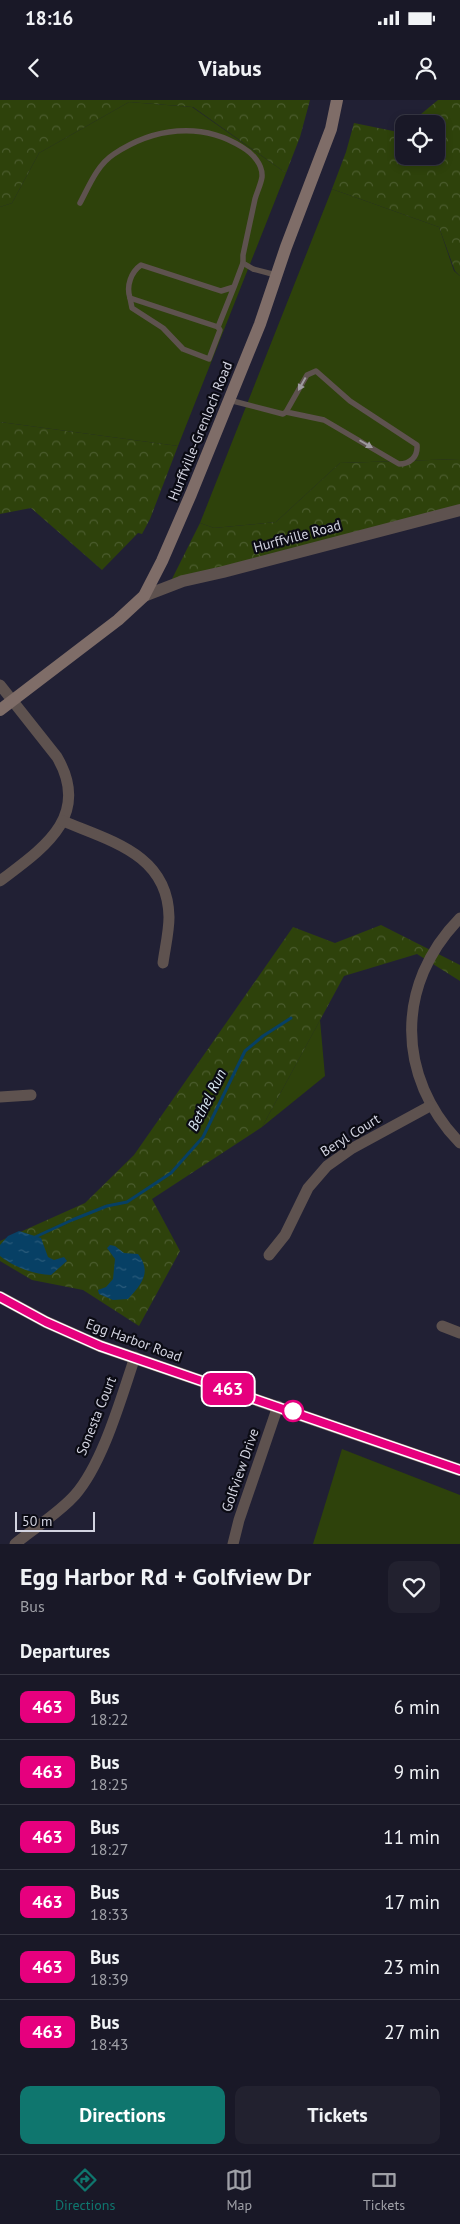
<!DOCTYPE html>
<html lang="en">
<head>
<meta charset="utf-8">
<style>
	:root { --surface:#191827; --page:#22212f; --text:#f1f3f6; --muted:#9fa0a7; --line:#373744; --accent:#0f766e }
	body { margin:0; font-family:"PT Sans",sans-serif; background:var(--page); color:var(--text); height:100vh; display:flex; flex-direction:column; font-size:19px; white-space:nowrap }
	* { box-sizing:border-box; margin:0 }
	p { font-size:16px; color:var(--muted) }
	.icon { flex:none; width:28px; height:28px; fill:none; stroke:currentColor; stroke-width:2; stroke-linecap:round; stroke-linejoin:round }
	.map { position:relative; height:1444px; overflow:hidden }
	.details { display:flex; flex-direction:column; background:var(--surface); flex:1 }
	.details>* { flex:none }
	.badge { padding:0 10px; border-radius:8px; font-size:18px; line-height:32px }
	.buttons { position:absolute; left:395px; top:15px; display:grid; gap:10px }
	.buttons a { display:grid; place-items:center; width:50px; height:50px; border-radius:10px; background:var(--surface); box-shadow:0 2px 8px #0003,0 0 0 1px var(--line); font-size:25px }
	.scale { position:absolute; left:15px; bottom:12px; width:80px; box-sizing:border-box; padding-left:5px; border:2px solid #d3d4e1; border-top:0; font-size:14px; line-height:18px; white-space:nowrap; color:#d3d4e1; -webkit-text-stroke:4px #0b0b14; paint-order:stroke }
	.map>.badge { position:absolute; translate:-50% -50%; box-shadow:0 0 0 2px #fff }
	h2 { padding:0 20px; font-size:19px; line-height:45px }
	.round { display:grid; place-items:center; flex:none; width:52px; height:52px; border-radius:10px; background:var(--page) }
	.head { display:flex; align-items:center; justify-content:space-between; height:85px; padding:0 20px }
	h1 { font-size:24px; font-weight:600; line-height:38px }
	.action { display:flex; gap:10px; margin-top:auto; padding:10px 20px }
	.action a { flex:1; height:58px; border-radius:10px; background:var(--accent); color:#fff; font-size:20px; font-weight:600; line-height:58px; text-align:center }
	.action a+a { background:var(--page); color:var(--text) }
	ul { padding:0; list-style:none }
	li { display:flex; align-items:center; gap:15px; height:65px; padding:0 20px; border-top:1px solid var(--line) }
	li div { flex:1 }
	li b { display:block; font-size:19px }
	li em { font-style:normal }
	li .badge { min-width:55px; font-weight:700; text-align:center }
	.status { display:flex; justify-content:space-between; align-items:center; height:35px; padding:0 25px; background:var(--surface); direction:ltr }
	.status svg { height:14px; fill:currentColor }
	header { display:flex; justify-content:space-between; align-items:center; height:65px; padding:0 20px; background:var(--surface); font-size:22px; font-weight:600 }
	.tab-bar { display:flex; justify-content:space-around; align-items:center; height:70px; border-top:1px solid var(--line); background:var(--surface); font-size:14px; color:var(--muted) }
	.tab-bar a { display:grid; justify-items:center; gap:2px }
	.tab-bar .current { color:var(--accent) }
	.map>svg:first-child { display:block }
</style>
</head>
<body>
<div class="status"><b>18:16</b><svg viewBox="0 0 49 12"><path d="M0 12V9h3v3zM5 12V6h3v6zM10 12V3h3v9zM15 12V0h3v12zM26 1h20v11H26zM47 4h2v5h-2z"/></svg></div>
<header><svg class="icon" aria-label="back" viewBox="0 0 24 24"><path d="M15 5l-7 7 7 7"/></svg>Viabus<svg class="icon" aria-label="person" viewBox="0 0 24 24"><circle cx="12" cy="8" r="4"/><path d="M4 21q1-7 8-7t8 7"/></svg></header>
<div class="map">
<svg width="460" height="1444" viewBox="0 0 460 1444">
	<defs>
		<pattern id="forest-crowns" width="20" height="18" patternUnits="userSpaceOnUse" patternTransform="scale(1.25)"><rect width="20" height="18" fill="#2e420b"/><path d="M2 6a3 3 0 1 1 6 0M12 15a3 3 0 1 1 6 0" fill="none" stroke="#4b5c2e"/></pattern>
		<pattern id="water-ripples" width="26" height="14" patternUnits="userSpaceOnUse" patternTransform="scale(1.25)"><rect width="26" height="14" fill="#074065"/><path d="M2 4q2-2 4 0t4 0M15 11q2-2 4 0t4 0" fill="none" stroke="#2a5b7b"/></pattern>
	</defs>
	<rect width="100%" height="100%" fill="#212034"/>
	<g fill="#2e420b">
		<path d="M 129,2 L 192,7 L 286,73 L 178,346 L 0,322 L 0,107 L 12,103 L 39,53 Z"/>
		<path d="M 332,89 L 439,127 L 454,171 L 460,176 L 460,359 L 340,363 L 276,422 L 214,428 L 200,423 Z"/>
		<path d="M 320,920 L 325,976 L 262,1027 Z"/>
		<path d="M 342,1349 L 460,1395 L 460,1444 L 313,1444 Z"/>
	</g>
	<g fill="url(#forest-crowns)">
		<path d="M 0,0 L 310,0 L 300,37 L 286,73 L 193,7 L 129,2 L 39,53 L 12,103 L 0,107 Z"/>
		<path d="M 438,0 L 460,0 L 460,176 L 455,171 L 439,127 L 332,89 L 346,52 L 354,23 L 398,32 L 404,28 L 404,56 L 436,56 L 436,24 L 409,24 Z"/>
		<path d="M 0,322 L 178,346 L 150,419 L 142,434 L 138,433 L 102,470 L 31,408 L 0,414 Z"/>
		<path d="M 460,359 L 460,412 L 169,485 L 200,423 L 214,428 L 276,422 L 340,363 Z"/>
		<path d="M 381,825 L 460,865 L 460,881 L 417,854 L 344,876 L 262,1027 L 152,1099 L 180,1151 L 139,1226 L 83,1190 L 32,1180 L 0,1161 L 0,1141 L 85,1103 L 134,1055 L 293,827 L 335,843 Z"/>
	</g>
	<g fill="url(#water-ripples)">
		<path d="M 19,1131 L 41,1138 L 48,1157 L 54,1160 L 64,1157 L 67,1161 L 51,1175 C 33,1174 14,1167 0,1156 L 0,1145 L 8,1136 Z"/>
		<path d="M 110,1145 L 115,1146 L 124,1153 L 138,1154 C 152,1172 142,1184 128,1199 L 113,1200 L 99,1194 L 98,1190 L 106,1187 L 113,1179 L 115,1159 L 107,1148 Z"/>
	</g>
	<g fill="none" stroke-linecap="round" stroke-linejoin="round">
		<path stroke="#074065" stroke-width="3" d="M 33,1138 L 72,1120 L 107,1106 L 127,1102 L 171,1073 L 203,1037 L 245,951 L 263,936 L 291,918"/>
		<g stroke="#5e524f" stroke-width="5.5">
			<path d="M 80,103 C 89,86 97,65 114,54 C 153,28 201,21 242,47 C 252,53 263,64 262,77 C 261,84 257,92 255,99 C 251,118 247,136 243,155 L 243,163 L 253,169 L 276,175"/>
			<path d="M 234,187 L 218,227 L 130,198 C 126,186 131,172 141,165 L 221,191 L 234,187 L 243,163"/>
			<path d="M 130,198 L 132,208 L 163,228 L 183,249 L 209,259 L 220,230 L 218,227"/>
			<path d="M 229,300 L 283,314 L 286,312 L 324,320 L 399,364 C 410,364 418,357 417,345 L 350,301 L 316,271 L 307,275 L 286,312"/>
		</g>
		<g stroke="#5e524f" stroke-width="11">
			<path d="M 0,585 L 57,657 C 92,717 42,749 0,781"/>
			<path d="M 63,721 C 110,741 168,754 169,817 C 169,832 165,848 163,863"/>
			<path d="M 460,818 C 395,884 396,977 460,1043"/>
			<path d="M 0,997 L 31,995"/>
			<path d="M 269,1155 L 285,1135 L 308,1088 L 327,1066 L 351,1049 L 430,1006"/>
			<path d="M 442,1226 L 460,1233"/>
			<path d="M 15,1444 C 34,1428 58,1414 75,1395 C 103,1363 121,1298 135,1257"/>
			<path d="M 233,1444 L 239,1420 L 278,1306"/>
		</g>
		<path stroke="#5e524f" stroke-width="12" d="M 144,496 L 183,481 L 223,472 L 460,410"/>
		<g stroke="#7f6d68" stroke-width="12">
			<path d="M 0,610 L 118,520 L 144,496 L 162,461 L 191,394 L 260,224 L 286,147 L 331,29 L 337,0"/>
			<path d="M 0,1197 L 46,1222 L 100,1246 L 460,1370"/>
		</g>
	</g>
	<defs><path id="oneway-solid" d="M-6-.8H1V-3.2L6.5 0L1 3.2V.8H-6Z" transform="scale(1.25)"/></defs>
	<g fill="#9e9a9f">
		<use href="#oneway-solid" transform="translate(302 284) rotate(119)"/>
		<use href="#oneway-solid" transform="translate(366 344) rotate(30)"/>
	</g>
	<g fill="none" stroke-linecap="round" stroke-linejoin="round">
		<defs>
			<path id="line" d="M 0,1197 L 46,1222 L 100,1246 L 460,1370"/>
		</defs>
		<use href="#line" stroke="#fff" stroke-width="11"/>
		<use href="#line" stroke="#e6007e" stroke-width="8"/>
	</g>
	<circle fill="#fff" stroke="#e6007e" stroke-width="2.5" cx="293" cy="1311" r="10"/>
	<g text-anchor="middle" stroke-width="4.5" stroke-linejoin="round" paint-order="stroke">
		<g font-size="14" fill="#d3d4e1" stroke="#0b0b14">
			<text transform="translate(200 331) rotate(-68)" y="5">Hurffville-Grenloch Road</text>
			<text transform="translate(297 436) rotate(-15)" y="5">Hurffville Road</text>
			<text transform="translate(350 1035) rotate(-32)" y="5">Beryl Court</text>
			<text transform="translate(134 1240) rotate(20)" y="5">Egg Harbor Road</text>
			<text transform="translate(96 1316) rotate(-68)" y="5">Sonesta Court</text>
			<text transform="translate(240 1370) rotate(-71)" y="5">Golfview Drive</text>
		</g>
		<g font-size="15" font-style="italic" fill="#d7e5f1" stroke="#0b0b14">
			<text transform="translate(207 1000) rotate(-63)" y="5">Bethel Run</text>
		</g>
	</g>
</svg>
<div class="buttons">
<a><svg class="icon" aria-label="locate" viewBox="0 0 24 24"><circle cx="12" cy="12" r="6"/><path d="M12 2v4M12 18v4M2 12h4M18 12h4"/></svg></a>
</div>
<div class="scale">50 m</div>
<b class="badge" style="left:228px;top:1289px;background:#e6007e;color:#fff">463</b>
</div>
<section class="details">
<div class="head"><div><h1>Egg Harbor Rd + Golfview Dr</h1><p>Bus</p></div><a class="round"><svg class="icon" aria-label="heart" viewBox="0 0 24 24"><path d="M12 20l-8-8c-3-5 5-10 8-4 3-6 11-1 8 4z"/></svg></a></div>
<h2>Departures</h2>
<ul>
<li><span class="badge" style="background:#e6007e;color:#fff">463</span><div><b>Bus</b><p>18:22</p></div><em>6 min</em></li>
<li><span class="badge" style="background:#e6007e;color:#fff">463</span><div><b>Bus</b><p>18:25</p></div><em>9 min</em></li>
<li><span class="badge" style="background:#e6007e;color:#fff">463</span><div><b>Bus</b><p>18:27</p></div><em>11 min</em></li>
<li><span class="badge" style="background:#e6007e;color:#fff">463</span><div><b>Bus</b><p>18:33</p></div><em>17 min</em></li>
<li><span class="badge" style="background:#e6007e;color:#fff">463</span><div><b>Bus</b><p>18:39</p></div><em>23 min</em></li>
<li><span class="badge" style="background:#e6007e;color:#fff">463</span><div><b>Bus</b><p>18:43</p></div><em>27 min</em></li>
</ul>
<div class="action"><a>Directions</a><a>Tickets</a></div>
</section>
<nav class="tab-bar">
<a class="current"><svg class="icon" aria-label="directions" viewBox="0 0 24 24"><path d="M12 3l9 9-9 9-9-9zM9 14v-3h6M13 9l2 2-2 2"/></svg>Directions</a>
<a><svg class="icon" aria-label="map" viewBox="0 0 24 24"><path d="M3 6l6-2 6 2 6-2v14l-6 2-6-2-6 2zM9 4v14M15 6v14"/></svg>Map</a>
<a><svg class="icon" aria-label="tickets" viewBox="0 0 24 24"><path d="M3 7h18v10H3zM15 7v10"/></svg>Tickets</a>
</nav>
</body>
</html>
